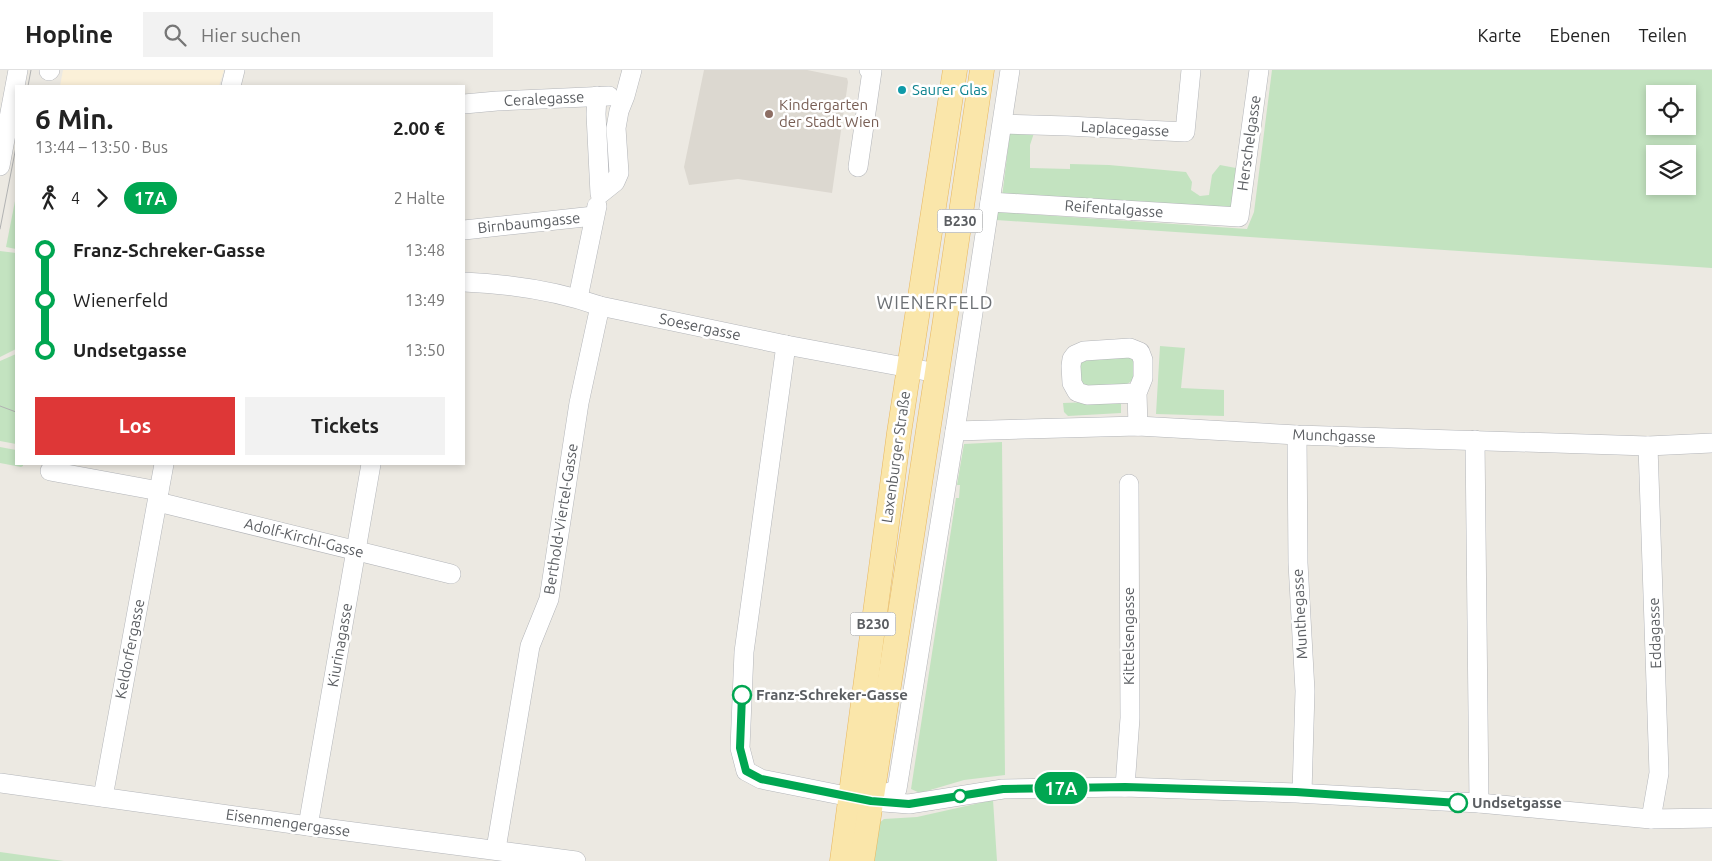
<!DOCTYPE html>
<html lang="de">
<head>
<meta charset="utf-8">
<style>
	:root { --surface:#fff; --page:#f2f2f2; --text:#222; --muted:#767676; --line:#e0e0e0; --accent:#de3737 }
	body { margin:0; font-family:Ubuntu,sans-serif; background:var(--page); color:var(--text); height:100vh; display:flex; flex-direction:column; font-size:19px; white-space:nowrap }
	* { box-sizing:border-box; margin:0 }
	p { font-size:16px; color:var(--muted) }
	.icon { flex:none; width:28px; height:28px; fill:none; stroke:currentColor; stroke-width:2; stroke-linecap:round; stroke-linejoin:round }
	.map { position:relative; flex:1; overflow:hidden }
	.sheet { position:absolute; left:15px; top:15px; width:450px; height:380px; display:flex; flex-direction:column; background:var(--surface); border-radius:0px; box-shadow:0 2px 8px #0003 }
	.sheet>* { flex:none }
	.badge { padding:0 10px; border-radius:16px; font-size:18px; line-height:32px }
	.controls { position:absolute; left:1646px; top:15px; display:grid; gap:10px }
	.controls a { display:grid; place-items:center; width:50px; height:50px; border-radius:0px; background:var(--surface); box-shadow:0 2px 8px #0003; font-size:25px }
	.map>.badge { position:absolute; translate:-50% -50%; box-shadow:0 0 0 2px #fff }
	.legs { display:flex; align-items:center; gap:8px; height:55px; padding:0 20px; font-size:16px }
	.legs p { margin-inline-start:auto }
	.overview { display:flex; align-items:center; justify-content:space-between; height:85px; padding:0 20px }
	h1 { font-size:28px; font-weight:600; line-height:38px }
	.action { display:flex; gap:10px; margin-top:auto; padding:10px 20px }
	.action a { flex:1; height:58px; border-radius:0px; background:var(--accent); color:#fff; font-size:20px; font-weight:600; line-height:58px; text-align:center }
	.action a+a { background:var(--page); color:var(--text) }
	ul { padding:0 20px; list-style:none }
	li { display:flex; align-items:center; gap:18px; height:50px; font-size:19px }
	li i { display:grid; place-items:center; width:8px; height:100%; margin:0 6px; background:currentColor }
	li i::after { content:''; width:12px; height:12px; margin:-6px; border:4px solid; border-radius:50%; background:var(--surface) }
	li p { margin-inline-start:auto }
	li:first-child i { background:linear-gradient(#0000 50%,currentColor 0) }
	li:last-child i { background:linear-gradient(currentColor 50%,#0000 0) }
	header { display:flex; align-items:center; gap:30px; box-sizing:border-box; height:70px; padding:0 25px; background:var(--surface); border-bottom:1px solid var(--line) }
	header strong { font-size:24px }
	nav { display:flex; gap:28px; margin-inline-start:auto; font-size:18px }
	.search { width:350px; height:45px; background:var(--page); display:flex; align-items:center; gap:12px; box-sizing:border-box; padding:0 18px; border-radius:0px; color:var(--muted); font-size:19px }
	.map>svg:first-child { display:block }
</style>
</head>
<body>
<header>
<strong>Hopline</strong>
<div class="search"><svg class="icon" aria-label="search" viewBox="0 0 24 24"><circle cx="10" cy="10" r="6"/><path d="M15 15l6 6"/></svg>Hier suchen</div>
<nav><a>Karte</a><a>Ebenen</a><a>Teilen</a></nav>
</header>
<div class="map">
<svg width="1712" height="791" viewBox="0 0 1712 791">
	<rect width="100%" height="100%" fill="#ece9e2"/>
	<path fill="#fbf0d8" d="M 63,0 L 224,0 L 219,16 L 60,16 Z"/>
	<path fill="#dcd8d0" d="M 704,0 L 807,0 L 847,8 L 848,12 L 832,123 L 738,109 L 689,115 L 684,97 Z"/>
	<g fill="#c3e3c0" fill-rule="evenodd">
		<path d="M 1272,0 L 1712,0 L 1712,198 L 996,150 L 998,142 L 1247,159 L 1254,142 ZM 1655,24 L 1688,24 L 1688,56 L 1655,56 ZM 1655,84 L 1688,84 L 1688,116 L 1655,116 Z"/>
		<path d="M 1010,62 L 1034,63 L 1030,75 L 1030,98 L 1070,99 L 1070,94 L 1109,95 L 1186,102 L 1192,112 L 1191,120 L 1200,126 L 1209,125 L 1212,105 L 1220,95 L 1236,98 L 1233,130 L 1230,138 L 1002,127 Z"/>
		<path d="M 16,126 L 16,179 L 6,177 Z"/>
		<path d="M 0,181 L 16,183 L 16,279 L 0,287 Z"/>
		<path d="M 1160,276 L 1185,278 L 1181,318 L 1224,320 L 1224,346 L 1156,344 Z"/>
		<path d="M 16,284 L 16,374 L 0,371 L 0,291 Z"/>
		<path d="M 1130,287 L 1135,292 C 1135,302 1137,309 1127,314 L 1083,316 L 1078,309 L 1081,289 Z"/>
		<path d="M 1117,331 L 1121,334 L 1121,343 L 1068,346 L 1064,342 L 1063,333 Z"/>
		<path d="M 1002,372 L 1005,705 L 964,710 L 920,723 L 911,719 L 956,428 L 959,428 L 960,415 L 957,415 L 964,374 Z"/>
		<path d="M 0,377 L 16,380 L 16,394 L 23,394 L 23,396 L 21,397 L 0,393 Z"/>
		<path d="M 993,730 L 997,791 L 874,791 L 878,754 L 884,749 L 917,747 Z"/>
		<path d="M 0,782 L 64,791 L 0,791 Z"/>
	</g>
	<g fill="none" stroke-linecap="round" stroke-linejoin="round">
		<defs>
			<g id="minor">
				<path d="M 49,1 L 50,0"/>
				<path d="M 231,16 L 235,0"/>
				<path d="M 597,26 L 596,44 L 600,124 L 615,112 L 619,103 L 616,58 L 619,41 L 625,26 L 632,0"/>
				<path d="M 464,34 L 497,31 L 609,26"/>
				<path d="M 1003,54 L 1068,56 L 1185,62 L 1191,0"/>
				<path d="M 0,96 L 18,0"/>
				<path d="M 858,97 L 872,1 L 869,0"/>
				<path d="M 990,132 L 1239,147 L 1259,0"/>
				<path d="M 464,160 L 594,146"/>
				<path d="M 464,212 C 509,214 557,221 600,236 L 786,275 L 937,303"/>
				<path d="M 578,228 L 597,136"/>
				<path d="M 786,275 L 744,582 L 740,678 L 746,701 L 761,709 L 871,731 L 909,734 L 1003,719 L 1125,717 L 1296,723 L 1479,733 L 1651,749 L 1712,748"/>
				<path d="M 1137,323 L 1087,325 L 1077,322 L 1072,313 L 1071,296 L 1072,289 L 1075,285 L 1084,281 L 1130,278 L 1140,282 L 1143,290 L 1143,308 L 1137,323 L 1138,356"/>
				<path d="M 955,361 L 1138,356 L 1297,365 L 1648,376 L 1712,373"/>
				<path d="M 1297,365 L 1298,493 L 1305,621 L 1302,723"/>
				<path d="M 1475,370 L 1479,733"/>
				<path d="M 1648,376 L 1659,703 L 1651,749"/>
				<path d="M 50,401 L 159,421"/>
				<path d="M 158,432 L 451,504"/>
				<path d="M 0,713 L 308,756 L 576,791"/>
				<path d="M 1125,717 L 1130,648 L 1129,414"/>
				<path d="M 103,727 L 164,394"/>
				<path d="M 872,730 L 897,719 L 955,361 L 1010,0"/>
				<path d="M 308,756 L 371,394"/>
				<path d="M 496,779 L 530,576 L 549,529 L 579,333 L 600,236"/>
			</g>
			<g id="major">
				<path d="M 842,791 L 899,363 L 955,0"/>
				<path d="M 862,791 L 948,231 L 982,0"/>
			</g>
		</defs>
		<use href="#minor" stroke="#b3b5b9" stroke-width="20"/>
		<use href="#major" stroke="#e8b75f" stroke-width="25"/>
		<use href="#minor" stroke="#fff" stroke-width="19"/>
		<use href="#major" stroke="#fae6aa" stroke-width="24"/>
		<g stroke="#b1b2b2" stroke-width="1">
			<path d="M 28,16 L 31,0"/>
			<path d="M 0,159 L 16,77"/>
			<path d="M 0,336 L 16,342"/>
		</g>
	</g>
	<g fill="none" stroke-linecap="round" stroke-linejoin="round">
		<defs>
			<path id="line-1" d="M 742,625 L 740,678 L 746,701 L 761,709 L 871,731 L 909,734 L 1003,719 L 1125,717 L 1296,722 L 1458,733"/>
		</defs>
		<use href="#line-1" stroke="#fff" stroke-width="11"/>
		<use href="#line-1" stroke="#00a651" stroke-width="8"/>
	</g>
	<circle fill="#0f9aa8" stroke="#fff" stroke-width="2" cx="902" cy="20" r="5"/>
	<circle fill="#8d6e63" stroke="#fff" stroke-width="2" cx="769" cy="44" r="5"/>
	<g fill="#fff" stroke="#00a651" stroke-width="2.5">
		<circle cx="742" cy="625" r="9"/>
		<circle cx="960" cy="726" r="6"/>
		<circle cx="1458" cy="733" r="9"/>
	</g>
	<g text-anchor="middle" stroke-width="5" stroke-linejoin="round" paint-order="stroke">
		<g fill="#fff" stroke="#8c8e91" stroke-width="1">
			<rect x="937.5" y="139.5" width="45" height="23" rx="4"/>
			<rect x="850.5" y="542.5" width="45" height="23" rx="4"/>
		</g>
		<g font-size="14" font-weight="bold" fill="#5b5e62">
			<text x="960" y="156">B230</text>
			<text x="873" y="559">B230</text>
		</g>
		<g font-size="15" fill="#0d838f" stroke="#fff" text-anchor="start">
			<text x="912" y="25">Saurer Glas</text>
		</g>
		<g font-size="15" fill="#5b5e62" stroke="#fff">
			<text transform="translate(544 29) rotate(-3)" y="5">Ceralegasse</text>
			<text transform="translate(1125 59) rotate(3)" y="5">Laplacegasse</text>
			<text transform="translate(1249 73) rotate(-82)" y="5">Herschelgasse</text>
			<text transform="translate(1114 139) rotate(4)" y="5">Reifentalgasse</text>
			<text transform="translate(529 153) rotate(-6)" y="5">Birnbaumgasse</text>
			<text transform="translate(700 257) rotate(12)" y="5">Soesergasse</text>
			<text transform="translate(1334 366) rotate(2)" y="5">Munchgasse</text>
			<text transform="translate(896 387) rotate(-82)" y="5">Laxenburger Straße</text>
			<text transform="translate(561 449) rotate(-81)" y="5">Berthold-Viertel-Gasse</text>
			<text transform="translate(304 468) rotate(14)" y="5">Adolf-Kirchl-Gasse</text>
			<text transform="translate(1300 544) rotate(-93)" y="5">Munthegasse</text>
			<text transform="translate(1655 563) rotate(-92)" y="5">Eddagasse</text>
			<text transform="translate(1129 566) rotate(-90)" y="5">Kittelsengasse</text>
			<text transform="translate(340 575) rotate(-80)" y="5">Kiurinagasse</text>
			<text transform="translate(130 579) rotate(-79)" y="5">Keldorfergasse</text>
			<text transform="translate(288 753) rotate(8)" y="5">Eisenmengergasse</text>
		</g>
		<g font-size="15" fill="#785e54" stroke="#fff" text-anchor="start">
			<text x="779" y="40">Kindergarten<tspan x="779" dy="17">der Stadt Wien</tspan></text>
		</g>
		<g font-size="15" font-weight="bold" fill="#5b5e62" stroke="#fff" text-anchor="start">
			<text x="756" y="630">Franz-Schreker-Gasse</text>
			<text x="1472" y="738">Undsetgasse</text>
		</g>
		<g font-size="18" letter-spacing="1" fill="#6c7074" stroke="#fff">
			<text x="935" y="239">WIENERFELD</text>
		</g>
	</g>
</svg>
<div class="controls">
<a><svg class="icon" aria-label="locate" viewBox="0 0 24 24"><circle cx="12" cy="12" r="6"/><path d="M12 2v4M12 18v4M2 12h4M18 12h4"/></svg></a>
<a><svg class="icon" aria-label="layers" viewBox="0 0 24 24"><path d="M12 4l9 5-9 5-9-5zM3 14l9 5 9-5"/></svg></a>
</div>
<b class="badge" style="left:1061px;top:718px;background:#00a651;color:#fff">17A</b>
<section class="sheet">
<div class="overview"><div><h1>6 Min.</h1><p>13:44 – 13:50 · Bus</p></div><b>2.00 €</b></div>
<div class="legs"><svg class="icon" aria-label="walk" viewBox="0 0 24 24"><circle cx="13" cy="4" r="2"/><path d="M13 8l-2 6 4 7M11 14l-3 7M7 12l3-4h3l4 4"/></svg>4<svg class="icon" aria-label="forward" viewBox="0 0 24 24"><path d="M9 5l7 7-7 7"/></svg><b class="badge" style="background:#00a651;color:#fff">17A</b><p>2 Halte</p></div>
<ul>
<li><i style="color:#00a651"></i><b>Franz-Schreker-Gasse</b><p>13:48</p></li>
<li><i style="color:#00a651"></i><span>Wienerfeld</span><p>13:49</p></li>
<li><i style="color:#00a651"></i><b>Undsetgasse</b><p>13:50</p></li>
</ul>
<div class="action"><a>Los</a><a>Tickets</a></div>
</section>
</div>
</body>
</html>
